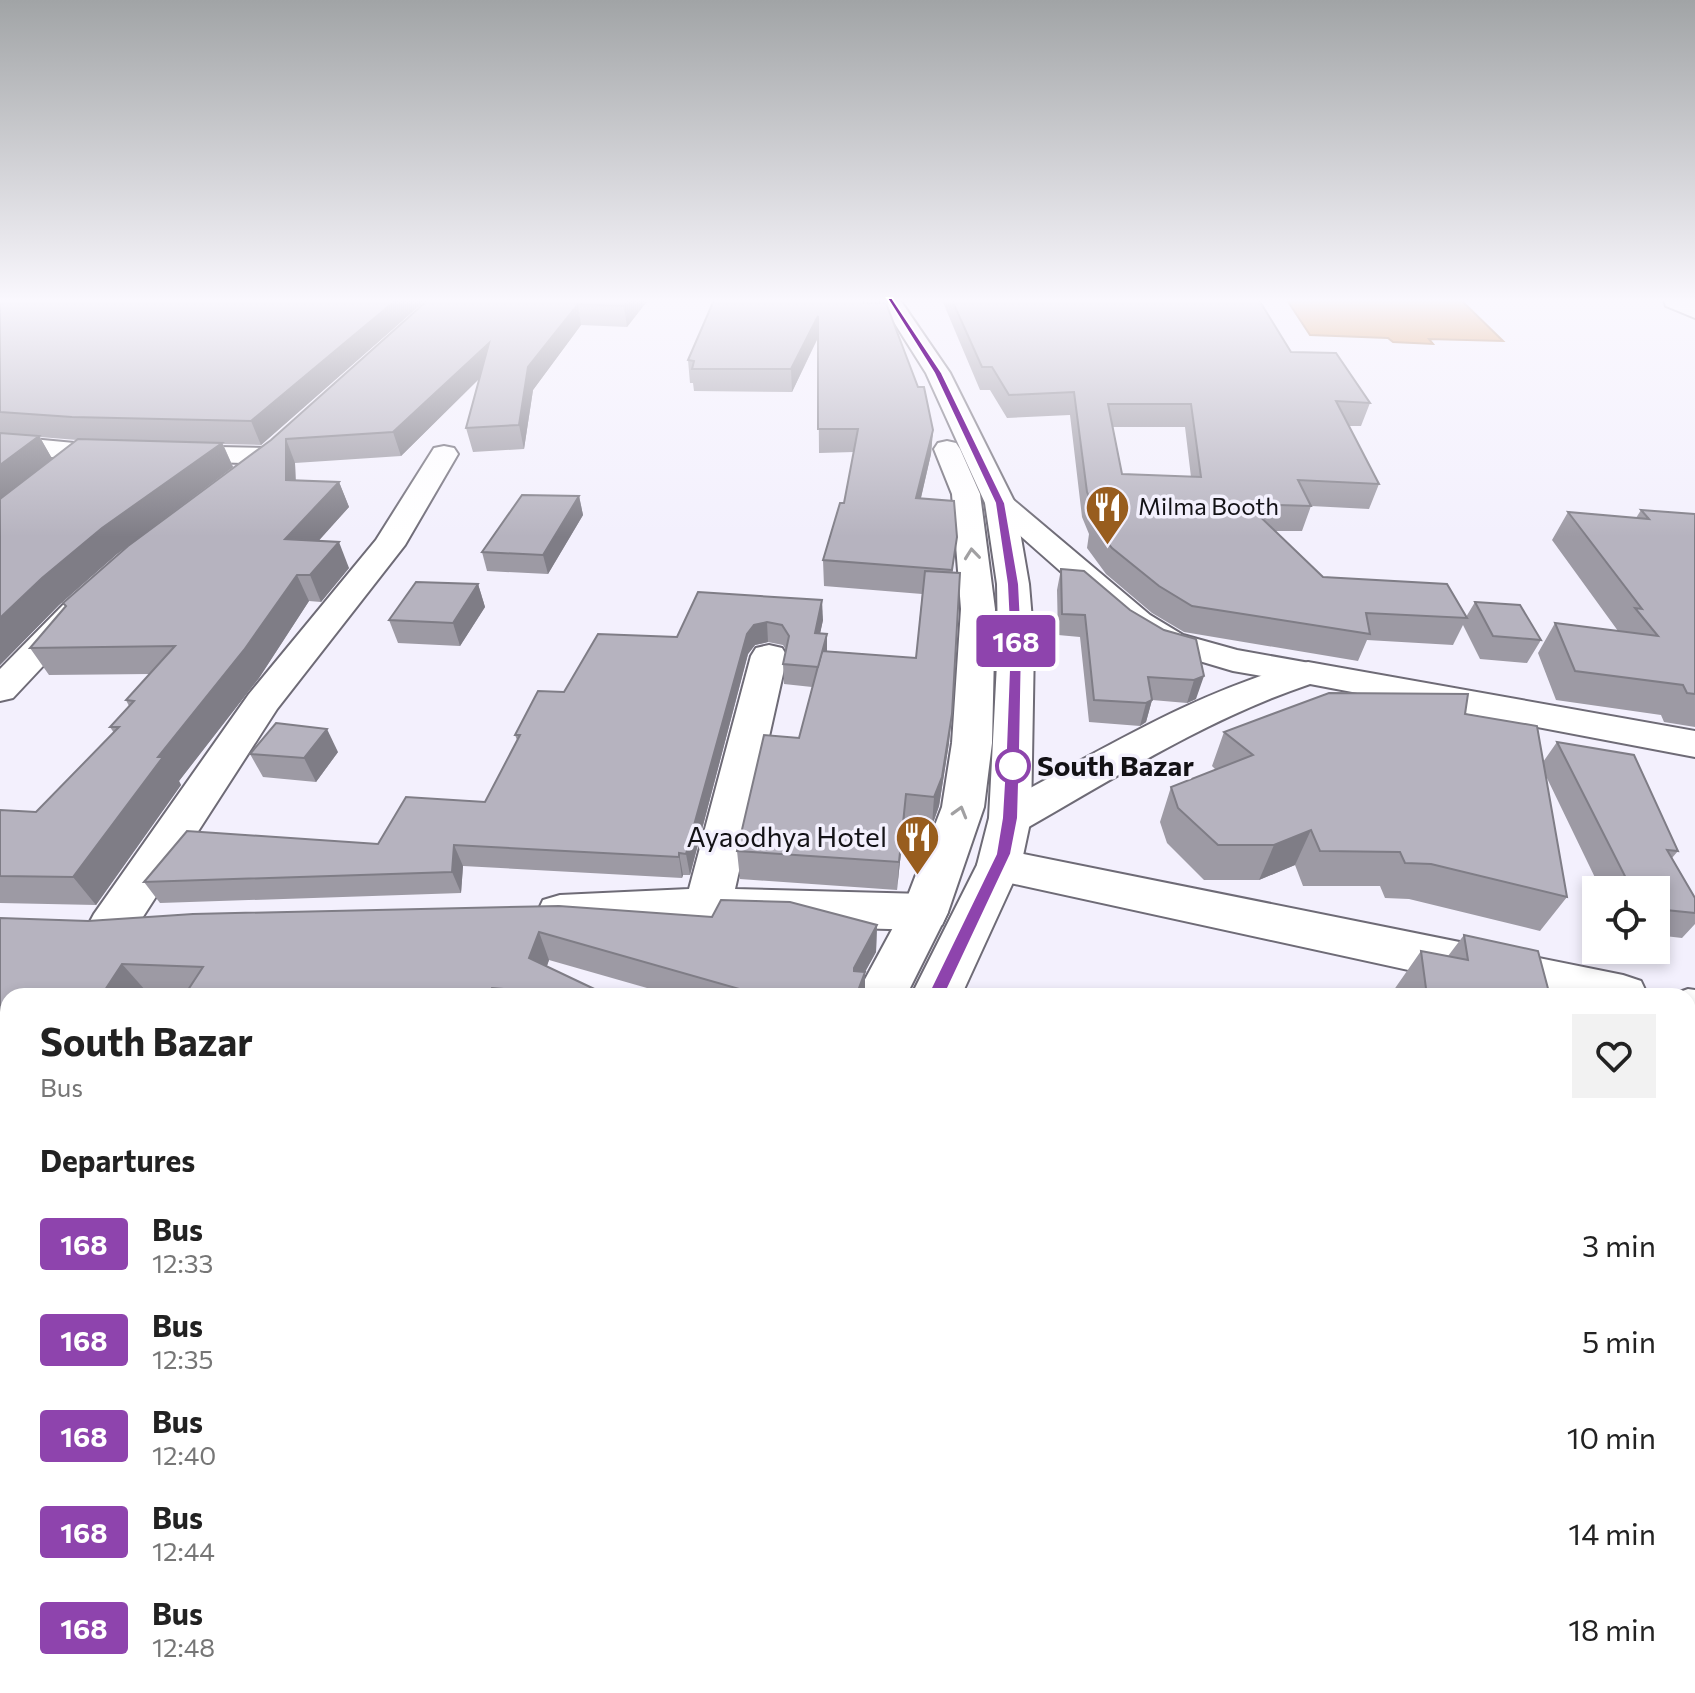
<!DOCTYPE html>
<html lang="en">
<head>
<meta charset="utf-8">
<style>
	:root { --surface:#fff; --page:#f2f2f2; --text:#222; --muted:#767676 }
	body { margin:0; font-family:Commissioner,sans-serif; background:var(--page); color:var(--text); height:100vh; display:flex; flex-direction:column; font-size:30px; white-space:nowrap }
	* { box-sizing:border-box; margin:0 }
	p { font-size:26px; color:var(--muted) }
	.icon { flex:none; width:44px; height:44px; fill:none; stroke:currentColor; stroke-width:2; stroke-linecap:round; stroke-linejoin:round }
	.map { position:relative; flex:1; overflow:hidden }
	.details { position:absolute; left:0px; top:988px; width:1696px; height:706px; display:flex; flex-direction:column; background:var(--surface); border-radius:24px 24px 0 0; box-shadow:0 4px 12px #0003 }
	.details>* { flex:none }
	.badge { padding:0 16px; border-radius:6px; font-size:28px; line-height:52px }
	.controls { position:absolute; left:1582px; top:876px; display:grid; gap:16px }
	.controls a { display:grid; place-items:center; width:88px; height:88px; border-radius:0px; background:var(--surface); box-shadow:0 4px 12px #0003; font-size:40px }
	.map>.badge { position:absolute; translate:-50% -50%; box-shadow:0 0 0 4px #fff }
	h2 { padding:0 40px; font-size:30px; line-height:72px }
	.round { display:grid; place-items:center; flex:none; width:84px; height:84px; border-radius:0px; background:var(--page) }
	.head { display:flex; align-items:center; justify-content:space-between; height:136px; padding:0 40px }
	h1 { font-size:38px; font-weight:700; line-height:60px }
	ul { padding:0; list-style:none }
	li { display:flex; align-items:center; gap:24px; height:96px; padding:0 40px }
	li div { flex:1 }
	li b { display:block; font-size:30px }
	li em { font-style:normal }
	li .badge { min-width:88px; font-weight:700; text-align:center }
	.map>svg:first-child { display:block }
</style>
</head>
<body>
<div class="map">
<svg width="1695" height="1693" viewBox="0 0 1695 1693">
	<rect width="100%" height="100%" fill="#f3f0fd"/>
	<path fill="#d68c43" stroke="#9c6736" stroke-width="2" d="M 1287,300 L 1461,300 L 1503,341 L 1429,339 L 1433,344 L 1393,342 L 1388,338 L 1310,335 Z"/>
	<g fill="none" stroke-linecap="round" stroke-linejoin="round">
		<defs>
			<g id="minor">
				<path d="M 1664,300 L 1695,300 L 1695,318 L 1666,306 Z"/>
				<path d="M 0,436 L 85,444 L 95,446 L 98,452 L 11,525 L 0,528 L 0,505 L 61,458 L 0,452 Z"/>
				<path d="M 168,446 L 269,448 L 279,450 L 283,456 L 279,462 L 269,464 L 158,460 L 154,454 L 158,448 Z"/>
				<path d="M 444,446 L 454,448 L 458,454 L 405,545 L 277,709 L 128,940 L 111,945 L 94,940 L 87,927 L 94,914 L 249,694 L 376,540 L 434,448 Z"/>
				<path d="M 1000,494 L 1010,497 L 1150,615 L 1183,635 L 1237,650 L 1321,665 L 1326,673 L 1321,681 L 1308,684 L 1233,671 L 1159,649 L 1126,629 L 990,509 L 985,503 L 990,497 Z"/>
				<path d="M 75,602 L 87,605 L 92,612 L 87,619 L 13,698 L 0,701 L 0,669 L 63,605 Z"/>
				<path d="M 769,645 L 782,648 L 787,656 L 735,889 L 925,894 L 942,899 L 948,912 L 942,925 L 925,930 L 708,924 L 560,931 L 543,926 L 537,913 L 543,900 L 560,895 L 689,889 L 751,656 L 756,648 Z"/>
				<path d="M 999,849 L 1623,975 L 1641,981 L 1648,996 L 1527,996 L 983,877 L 977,865 L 983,853 Z"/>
				<path d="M 1688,989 L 1695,990 L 1695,1032 L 1688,1031 L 1688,996 L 1669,996 Z"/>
			</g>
			<path id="major" d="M 1308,662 L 1695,731 L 1695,757 L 1310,684 C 1209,718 1118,776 1025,829 L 1010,833 L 995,829 L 989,818 L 995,807 C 1096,754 1196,690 1308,662 Z"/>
			<g id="highway">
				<path d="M 880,300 L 900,300 L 950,373 L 1015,503 L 1029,584 L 1034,644 L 1031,818 L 1021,865 L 961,996 L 911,996 L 977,865 L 989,818 L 998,644 L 997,584 L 985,503 L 926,373 Z"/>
				<path d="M 947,441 L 956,443 L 960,449 L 980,494 L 995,609 L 992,743 L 984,807 L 948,912 L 906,996 L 856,996 L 902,911 L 942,807 L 952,743 L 961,609 L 952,494 L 934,449 L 938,443 Z"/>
				<path d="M 468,1686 L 550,1686 L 547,1693 L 465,1693 Z"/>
				<path d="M 563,1686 L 643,1686 L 640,1693 L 560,1693 Z"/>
			</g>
		</defs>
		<use href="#minor" stroke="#6e6b76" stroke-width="4"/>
		<use href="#major" stroke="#6e6b76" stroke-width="4"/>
		<use href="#highway" stroke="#6e6b76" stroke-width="4"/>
		<use href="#minor" fill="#fff" fill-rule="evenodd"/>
		<use href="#major" fill="#fff" fill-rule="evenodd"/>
		<use href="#highway" fill="#fff" fill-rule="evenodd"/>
	</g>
	<g fill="#9d9aa4" fill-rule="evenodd">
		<path d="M 0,300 L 426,300 L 261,445 L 223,444 L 233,467 L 117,554 L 59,605 L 0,665 ZM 40,437 L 77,440 L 52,459 Z"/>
		<path d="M 428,300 L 648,300 L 627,327 L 581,325 L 533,390 L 524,449 L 473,452 L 466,428 L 479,379 L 401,456 L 295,463 L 296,481 L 339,482 L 349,507 L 318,541 L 349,568 L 321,602 L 309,601 L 259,678 L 179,781 L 181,785 L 96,905 L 0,903 L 0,810 L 36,812 L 114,733 L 110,727 L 129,706 L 126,700 L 150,674 L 49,675 L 30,648 L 66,607 L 63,603 L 271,440 Z"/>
		<path d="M 942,300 L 1259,300 L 1291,352 L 1370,403 L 1361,426 L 1348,426 L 1379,484 L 1369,509 L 1311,506 L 1302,531 L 1274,531 L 1323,577 L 1466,617 L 1475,602 L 1541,640 L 1527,663 L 1480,659 L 1463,625 L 1453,645 L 1367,640 L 1358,661 L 1184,632 L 1152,613 L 1106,574 L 1087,548 L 1089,534 L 1082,517 L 1070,415 L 1007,418 L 990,390 L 980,390 ZM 1113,427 L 1185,427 L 1191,477 L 1122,474 Z"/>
		<path d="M 864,303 L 933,430 L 931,454 L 921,498 L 953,572 L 949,743 L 939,806 L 932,826 L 904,823 L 897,890 L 740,879 L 737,851 L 799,738 L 812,687 L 784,684 L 783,664 L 786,650 L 783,645 L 768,642 L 755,645 L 748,654 L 690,875 L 683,875 L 682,878 L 463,866 L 461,893 L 160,903 L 144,882 L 378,844 L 485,802 L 517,740 L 515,735 L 564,692 L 677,637 L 698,592 L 823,620 L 820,633 L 827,651 L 916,658 L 922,594 L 824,586 L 823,560 L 844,503 L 854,452 L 819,453 L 818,338 L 792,392 L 694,391 L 693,383 L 690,383 L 688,360 Z"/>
		<path d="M 579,496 L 583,515 L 548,574 L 487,571 L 482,552 Z"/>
		<path d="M 1641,510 L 1695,514 L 1695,727 L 1664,722 L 1661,715 L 1556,700 L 1538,653 L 1555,623 L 1618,631 L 1552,540 L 1568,512 L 1636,518 Z"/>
		<path d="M 1061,569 L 1164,630 L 1196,639 L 1196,699 L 1187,703 L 1152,700 L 1146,722 L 1140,726 L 1089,722 L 1080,637 L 1058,635 L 1057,590 Z"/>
		<path d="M 478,584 L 485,607 L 460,646 L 398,643 L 389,620 Z"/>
		<path d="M 1465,714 L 1543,762 L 1557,742 L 1678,851 L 1672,858 L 1695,898 L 1695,924 L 1682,938 L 1656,935 L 1656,890 L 1601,890 L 1545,774 L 1567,897 L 1540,931 L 1409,899 L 1385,898 L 1380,886 L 1303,886 L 1295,865 L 1259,880 L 1204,880 L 1167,843 L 1160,822 L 1171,787 L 1216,770 L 1212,766 L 1224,732 Z"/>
		<path d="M 338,752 L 316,782 L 263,777 L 250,754 Z"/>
		<path d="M 712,917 L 877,925 L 876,952 L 865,972 L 865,996 L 675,996 L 549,960 L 547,966 L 608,996 L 184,996 L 187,992 L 146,991 L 8,996 L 8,1140 L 6,1140 L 0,1148 L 0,918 L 88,921 Z"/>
		<path d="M 1464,935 L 1550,996 L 1392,996 L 1391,994 L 1421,951 L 1448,956 Z"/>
		<path d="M 1695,1086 L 1695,1200 L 1688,1198 L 1688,1092 Z"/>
		<path d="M 0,1196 L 8,1197 L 8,1320 L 0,1332 Z"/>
		<path d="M 1688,1341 L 1695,1355 L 1695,1549 L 1688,1547 Z"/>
		<path d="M 0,1344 L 8,1345 L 8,1454 L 0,1454 Z"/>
		<path d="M 0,1523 L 8,1523 L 8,1674 L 0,1673 Z"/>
		<path d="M 865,1686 L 1544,1686 L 1555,1693 L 873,1693 Z"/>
	</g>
	<g fill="#7f7d86">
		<path d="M 396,300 L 426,300 L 261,445 L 251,421 Z"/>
		<path d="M 630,300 L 648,300 L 627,327 L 624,306 Z"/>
		<path d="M 578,304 L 581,325 L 533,390 L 524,449 L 519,425 L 528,367 Z"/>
		<path d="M 818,316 L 818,337 L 792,392 L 791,369 Z"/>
		<path d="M 489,343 L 494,364 L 401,456 L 393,432 Z"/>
		<path d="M 933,430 L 931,454 L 915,523 L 916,498 Z"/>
		<path d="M 39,436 L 53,460 L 0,501 L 0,465 Z"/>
		<path d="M 286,439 L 295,463 L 296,505 L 286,480 Z"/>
		<path d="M 222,443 L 233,467 L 117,554 L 59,605 L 0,665 L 0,618 L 42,578 L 102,528 Z"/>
		<path d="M 339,482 L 349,507 L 297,565 L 285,539 Z"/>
		<path d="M 579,496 L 583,515 L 548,574 L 543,555 Z"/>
		<path d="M 339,542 L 349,568 L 321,602 L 310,575 Z"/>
		<path d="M 297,575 L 309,601 L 259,678 L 179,781 L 181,785 L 96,905 L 73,877 L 158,757 Z"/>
		<path d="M 478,584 L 485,607 L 460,646 L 453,623 Z"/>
		<path d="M 822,600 L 823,620 L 816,653 L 815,633 Z"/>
		<path d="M 767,622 L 768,642 L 755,645 L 748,654 L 690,875 L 686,854 L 747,634 L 754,625 Z"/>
		<path d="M 827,634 L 827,654 L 818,667 Z"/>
		<path d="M 1204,676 L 1196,699 L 1187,703 L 1194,680 Z"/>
		<path d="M 1152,700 L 1146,722 L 1140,726 L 1146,703 Z"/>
		<path d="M 952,714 L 949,743 L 939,806 L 932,826 L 934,797 Z"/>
		<path d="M 327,729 L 338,752 L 316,782 L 304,758 Z"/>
		<path d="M 906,794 L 904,823 L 897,890 L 899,862 Z"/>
		<path d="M 1311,830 L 1295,865 L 1259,880 L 1274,845 Z"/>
		<path d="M 454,845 L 463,866 L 461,893 L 452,872 Z"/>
		<path d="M 679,853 L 683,875 L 682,878 L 679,857 Z"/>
		<path d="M 877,925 L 876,952 L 865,972 L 865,996 L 856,996 L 853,995 L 854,968 Z"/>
		<path d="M 539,932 L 549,960 L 540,985 L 529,958 Z"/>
		<path d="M 122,964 L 146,991 L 142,996 L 101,996 Z"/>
		<path d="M 492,988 L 495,996 L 489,996 Z"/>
		<path d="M 0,1135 L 6,1140 L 0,1148 Z"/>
		<path d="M 0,1274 L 8,1279 L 8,1320 L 0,1332 Z"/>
		<path d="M 8,1423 L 8,1445 L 0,1442 L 0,1436 Z"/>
		<path d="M 441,1686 L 465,1686 L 462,1692 L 464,1693 L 445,1693 Z"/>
	</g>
	<g fill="#b6b3bf" stroke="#7f7d86" stroke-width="2" fill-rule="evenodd">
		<path d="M 0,300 L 396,300 L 251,421 L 72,417 L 0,412 Z"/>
		<path d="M 428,300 L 630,300 L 624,306 L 578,304 L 528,367 L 519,425 L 466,428 L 489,343 L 393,432 L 286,439 L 286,480 L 339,482 L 285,539 L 339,542 L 310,575 L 297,575 L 244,650 L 158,757 L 163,757 L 73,877 L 0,876 L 0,810 L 36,812 L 119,727 L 110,727 L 134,701 L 126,700 L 175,646 L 30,648 L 66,606 L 63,603 L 128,546 L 271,440 Z"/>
		<path d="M 714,300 L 864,300 L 864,303 L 886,303 L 918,387 L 924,387 L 933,430 L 916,498 L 954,501 L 957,537 L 952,570 L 823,560 L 840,503 L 844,503 L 858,429 L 818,429 L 818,316 L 791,369 L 692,369 L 694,361 L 688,360 Z"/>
		<path d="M 952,300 L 1259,300 L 1291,352 L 1336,353 L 1370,403 L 1336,401 L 1379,484 L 1298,480 L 1311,506 L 1247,504 L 1323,577 L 1447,584 L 1467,618 L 1366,613 L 1370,634 L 1192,606 L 1159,586 L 1112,548 L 1092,523 L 1100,522 L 1087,492 L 1074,392 L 1009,395 L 992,367 L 982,367 ZM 1108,404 L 1191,404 L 1201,477 L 1122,474 Z"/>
		<path d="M 0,433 L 39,436 L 0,465 Z"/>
		<path d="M 78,439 L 222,443 L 102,528 L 42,578 L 0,618 L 0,499 Z"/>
		<path d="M 522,495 L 579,496 L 543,555 L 482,552 Z"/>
		<path d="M 1641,510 L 1695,514 L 1695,694 L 1687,693 L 1683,685 L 1575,671 L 1555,623 L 1658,636 L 1635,608 L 1642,609 L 1568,512 L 1649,519 Z"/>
		<path d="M 1061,569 L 1084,571 L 1130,610 L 1164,630 L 1196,639 L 1204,676 L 1194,680 L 1148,677 L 1152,700 L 1146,703 L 1094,700 L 1085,615 L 1062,614 Z"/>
		<path d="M 925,571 L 960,573 L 952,714 L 942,777 L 934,797 L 906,794 L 899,862 L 737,851 L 764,735 L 799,738 L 822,651 L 916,658 Z"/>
		<path d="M 416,582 L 478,584 L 453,623 L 389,620 Z"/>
		<path d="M 698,592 L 822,600 L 815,633 L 827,634 L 818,667 L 783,664 L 789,636 L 782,625 L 767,622 L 754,625 L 747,634 L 686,854 L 679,853 L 679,857 L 454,845 L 452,872 L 144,882 L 187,831 L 378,844 L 406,797 L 485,802 L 520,735 L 515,735 L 538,691 L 564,692 L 598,634 L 677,637 Z"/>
		<path d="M 1475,602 L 1520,605 L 1541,640 L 1493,636 Z"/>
		<path d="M 1329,693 L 1468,694 L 1465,714 L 1537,726 L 1567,897 L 1431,864 L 1405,863 L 1400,852 L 1320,851 L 1311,830 L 1274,845 L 1218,845 L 1178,808 L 1171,787 L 1253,755 L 1224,732 Z"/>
		<path d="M 276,723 L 327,729 L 304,758 L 250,754 Z"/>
		<path d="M 1557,742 L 1634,755 L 1678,851 L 1667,850 L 1695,898 L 1695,913 L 1656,909 L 1656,890 L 1632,890 Z"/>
		<path d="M 721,900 L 790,902 L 877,925 L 854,968 L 854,971 L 865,972 L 856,996 L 764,996 L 539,932 L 529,958 L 607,995 L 607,996 L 590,996 L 492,988 L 489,996 L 184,996 L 203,967 L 122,964 L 101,996 L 8,996 L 8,1118 L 0,1117 L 0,918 L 88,921 L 193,914 L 559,906 L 712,917 Z"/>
		<path d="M 1464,935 L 1538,951 L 1550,996 L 1427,996 L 1421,951 L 1468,960 Z"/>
		<path d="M 0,1196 L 8,1197 L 8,1271 L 0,1270 Z"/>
		<path d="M 1688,1341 L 1690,1342 L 1695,1355 L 1695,1531 L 1688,1530 Z"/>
		<path d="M 0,1344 L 8,1345 L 8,1423 L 0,1436 Z"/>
		<rect x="0" y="1523" width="8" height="147"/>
		<path d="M 161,1686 L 441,1686 L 446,1690 L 445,1693 L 205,1693 Z"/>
		<path d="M 878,1686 L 1544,1686 L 1555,1693 L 886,1693 Z"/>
	</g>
	<defs><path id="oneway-chevron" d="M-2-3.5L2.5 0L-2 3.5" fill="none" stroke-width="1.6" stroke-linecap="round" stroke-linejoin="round" transform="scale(2)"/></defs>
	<g stroke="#a1a0a2">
		<use href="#oneway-chevron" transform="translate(972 554) rotate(-96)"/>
		<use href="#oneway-chevron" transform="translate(960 812) rotate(-74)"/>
	</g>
	<linearGradient id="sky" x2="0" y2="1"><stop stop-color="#a1a4a6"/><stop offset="0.56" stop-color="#faf8fe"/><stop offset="1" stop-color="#faf8fe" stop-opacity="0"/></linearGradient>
	<rect width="1695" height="537" fill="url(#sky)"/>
	<path fill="#8e44ad" stroke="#fff" stroke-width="2" d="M 887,298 L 892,298 L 942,373 L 1005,503 L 1019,584 L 1022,644 L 1020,749 L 1018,818 L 1011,854 L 942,1001 L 936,1003 L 927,996 L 996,854 L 1002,818 L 1006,749 L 1010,644 L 1007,584 L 995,503 L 934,373 Z"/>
	<defs>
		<symbol id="restaurant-pin" viewBox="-11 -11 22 30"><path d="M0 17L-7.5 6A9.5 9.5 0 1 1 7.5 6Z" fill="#985d1e" stroke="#f3f0fd"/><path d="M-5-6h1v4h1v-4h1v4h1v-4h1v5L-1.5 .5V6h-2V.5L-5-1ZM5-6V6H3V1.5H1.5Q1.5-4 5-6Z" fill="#fff"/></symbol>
	</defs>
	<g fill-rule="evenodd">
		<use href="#restaurant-pin" x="1082" y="482" width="51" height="69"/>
		<use href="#restaurant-pin" x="892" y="812" width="51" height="69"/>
	</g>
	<circle fill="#fff" stroke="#8e44ad" stroke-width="4" cx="1013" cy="766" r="16"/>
	<g text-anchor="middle" stroke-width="7" stroke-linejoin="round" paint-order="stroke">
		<g font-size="24" fill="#131216" stroke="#f3f0fd" text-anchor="start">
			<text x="1138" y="515">Milma Booth</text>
		</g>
		<g font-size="28" font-weight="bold" fill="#131216" stroke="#f3f0fd" text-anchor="start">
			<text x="1037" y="776">South Bazar</text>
		</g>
		<g font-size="28" fill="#131216" stroke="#f3f0fd" text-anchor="end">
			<text x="887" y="847">Ayaodhya Hotel</text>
		</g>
	</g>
</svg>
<div class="controls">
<a><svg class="icon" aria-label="locate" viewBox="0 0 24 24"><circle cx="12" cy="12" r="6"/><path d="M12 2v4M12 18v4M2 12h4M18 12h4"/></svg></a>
</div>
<b class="badge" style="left:1016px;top:641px;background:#8e44ad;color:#fff">168</b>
<section class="details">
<div class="head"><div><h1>South Bazar</h1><p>Bus</p></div><a class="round"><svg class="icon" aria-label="heart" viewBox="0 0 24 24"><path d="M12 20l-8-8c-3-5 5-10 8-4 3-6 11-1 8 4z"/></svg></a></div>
<h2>Departures</h2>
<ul>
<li><span class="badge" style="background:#8e44ad;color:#fff">168</span><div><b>Bus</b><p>12:33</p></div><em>3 min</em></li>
<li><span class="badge" style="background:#8e44ad;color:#fff">168</span><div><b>Bus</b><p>12:35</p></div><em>5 min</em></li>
<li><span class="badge" style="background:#8e44ad;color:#fff">168</span><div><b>Bus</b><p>12:40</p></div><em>10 min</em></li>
<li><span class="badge" style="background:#8e44ad;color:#fff">168</span><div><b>Bus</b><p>12:44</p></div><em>14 min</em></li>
<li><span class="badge" style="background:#8e44ad;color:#fff">168</span><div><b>Bus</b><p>12:48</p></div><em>18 min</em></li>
</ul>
</section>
</div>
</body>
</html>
